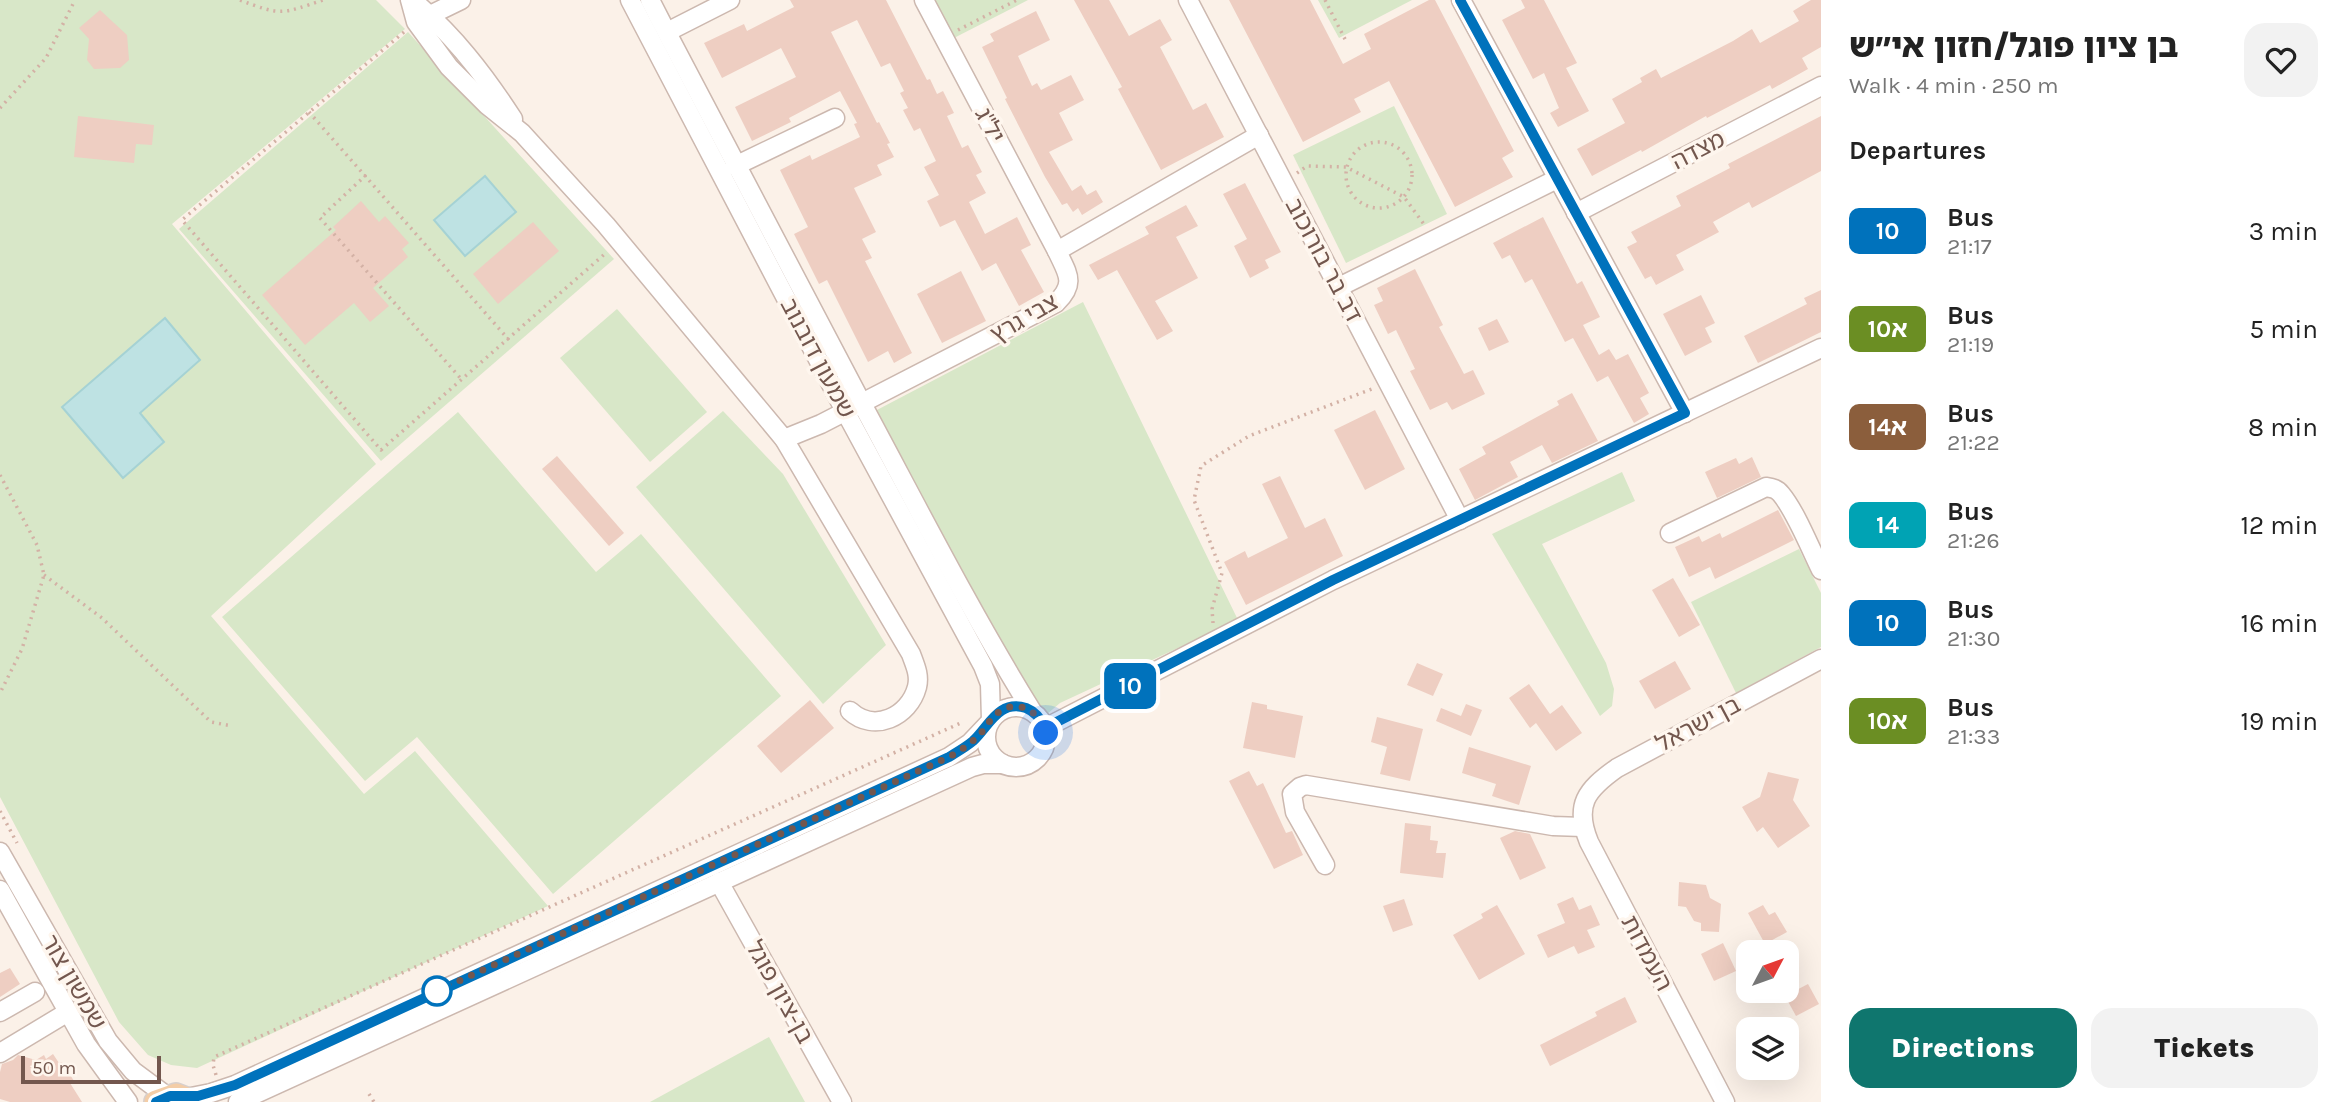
<!DOCTYPE html>
<html lang="en">
<head>
<meta charset="utf-8">
<style>
	:root { --surface:#fff; --page:#f2f2f2; --text:#222; --muted:#767676; --accent:#0f766e }
	body { margin:0; font-family:Karla,"Noto Sans Hebrew",sans-serif; background:var(--page); color:var(--text); height:100vh; display:flex; flex-direction:column; font-size:26px; white-space:nowrap }
	* { box-sizing:border-box; margin:0 }
	p { font-size:23px; color:var(--muted) }
	.icon { flex:none; width:38px; height:38px; fill:none; stroke:currentColor; stroke-width:2; stroke-linecap:round; stroke-linejoin:round }
	.map { position:relative; flex:1; overflow:hidden }
	.details { display:flex; flex-direction:column; background:var(--surface); width:525px }
	.details>* { flex:none }
	.badge { padding:0 14px; border-radius:10px; font-size:24px; line-height:46px }
	.needle { width:46px; rotate:49deg }
	.fabs { position:absolute; left:1736px; top:940px; display:grid; gap:14px }
	.fabs a { display:grid; place-items:center; width:63px; height:63px; border-radius:14px; background:var(--surface); box-shadow:0 7px 28px #0002; font-size:35px }
	.scale { position:absolute; left:21px; bottom:18px; width:140px; box-sizing:border-box; padding-left:7px; border:4px solid #73574e; border-top:0; font-size:19px; line-height:24px; white-space:nowrap; color:#73574e; -webkit-text-stroke:5px #fef6ee; paint-order:stroke }
	.you { position:absolute; width:35px; height:35px; margin:-18px; border:5px solid #fff; border-radius:50%; background:#1a73e8; box-shadow:0 0 0 10px #1a73e833 }
	.map>.badge { position:absolute; translate:-50% -50%; box-shadow:0 0 0 4px #fff }
	h2 { padding:0 28px; font-size:26px; line-height:63px }
	.round { display:grid; place-items:center; flex:none; width:74px; height:74px; border-radius:21px; background:var(--page) }
	.headline { display:flex; align-items:center; justify-content:space-between; height:119px; padding:0 28px }
	h1 { font-size:33px; font-weight:800; line-height:52px }
	.button { display:flex; gap:14px; margin-top:auto; padding:14px 28px }
	.button a { flex:1; height:80px; border-radius:21px; background:var(--accent); color:#fff; font-size:28px; font-weight:800; line-height:80px; text-align:center }
	.button a+a { background:var(--page); color:var(--text) }
	ul { padding:0; list-style:none }
	li { display:flex; align-items:center; gap:21px; height:98px; padding:0 28px }
	li div { flex:1 }
	li b { display:block; font-size:26px }
	li em { font-style:normal }
	li .badge { min-width:77px; font-weight:700; text-align:center }
	main { display:flex; flex:1; min-height:0 }
	.map>svg:first-child { display:block }
</style>
</head>
<body>
<main>
<div class="map">
<svg width="1821" height="1102" viewBox="0 0 1821 1102">
	<rect width="100%" height="100%" fill="#fbf1e8"/>
	<g fill="#d8e7c8">
		<path d="M 0,0 L 376,0 L 405,29 L 172,224 L 376,464 L 211,616 L 364,794 L 415,751 L 548,906 L 197,1068 L 171,1065 L 148,1055 L 119,1022 L 0,797 Z"/>
		<path d="M 932,0 L 1028,0 L 952,39 Z"/>
		<path d="M 1318,0 L 1412,0 L 1339,38 Z"/>
		<path d="M 408,32 L 614,259 L 381,461 L 179,229 Z"/>
		<path d="M 1394,106 L 1447,214 L 1346,263 L 1293,155 Z"/>
		<path d="M 1083,302 L 1238,620 L 1060,703 L 1046,715 L 1029,705 L 875,411 Z"/>
		<path d="M 617,309 L 707,412 L 650,462 L 560,358 Z"/>
		<path d="M 723,411 L 783,474 L 886,645 L 823,704 L 636,487 Z"/>
		<path d="M 458,412 L 596,572 L 641,534 L 781,696 L 553,894 L 417,737 L 365,781 L 222,617 Z"/>
		<path d="M 1622,472 L 1635,501 L 1542,544 L 1606,663 L 1614,689 L 1612,706 L 1600,716 L 1492,534 Z"/>
		<path d="M 1799,549 L 1821,593 L 1821,647 L 1736,693 L 1691,602 Z"/>
		<path d="M 769,1037 L 805,1102 L 650,1102 Z"/>
	</g>
	<g fill="#bee2e3" stroke="#a5d2d4" stroke-width="2">
		<path d="M 485,176 L 516,212 L 465,256 L 434,220 Z"/>
		<path d="M 165,318 L 200,360 L 140,413 L 164,442 L 123,478 L 62,407 Z"/>
	</g>
	<g fill="#eecec2">
		<path d="M 790,0 L 886,0 L 927,80 L 930,79 L 937,94 L 943,91 L 954,113 L 947,116 L 962,148 L 968,145 L 982,172 L 976,175 L 986,193 L 969,202 L 985,234 L 1017,217 L 1031,245 L 1021,250 L 1044,292 L 1019,306 L 996,263 L 982,271 L 955,220 L 940,227 L 927,201 L 939,195 L 924,167 L 936,161 L 920,128 L 914,131 L 903,110 L 908,108 L 900,93 L 904,91 L 890,63 L 881,67 L 857,20 L 831,32 L 877,123 L 879,122 L 890,143 L 887,144 L 894,157 L 877,165 L 882,175 L 854,188 L 876,232 L 862,239 L 872,258 L 865,261 L 912,353 L 894,363 L 888,351 L 868,362 L 827,280 L 819,284 L 794,234 L 808,227 L 780,170 L 810,155 L 812,160 L 860,137 L 854,124 L 857,123 L 840,91 L 789,118 L 791,122 L 752,141 L 735,107 L 796,77 L 781,48 L 722,78 L 704,43 L 744,24 L 747,31 L 794,7 Z"/>
		<path d="M 1074,0 L 1109,0 L 1129,36 L 1160,19 L 1172,40 L 1160,47 L 1193,110 L 1206,103 L 1224,137 L 1161,170 L 1118,89 L 1122,87 Z"/>
		<path d="M 1229,0 L 1310,0 L 1343,64 L 1371,49 L 1364,34 L 1429,0 L 1435,0 L 1514,151 L 1502,158 L 1513,177 L 1455,207 L 1389,81 L 1354,99 L 1361,112 L 1303,142 Z"/>
		<path d="M 1521,0 L 1544,0 L 1577,63 L 1566,68 L 1589,111 L 1558,127 L 1550,113 L 1559,108 L 1544,73 L 1533,79 L 1502,20 L 1525,8 Z"/>
		<path d="M 1811,0 L 1821,0 L 1821,47 L 1802,58 L 1808,69 L 1772,89 L 1770,85 L 1707,118 L 1706,116 L 1642,152 L 1641,150 L 1592,176 L 1577,149 L 1625,123 L 1612,99 L 1642,82 L 1640,78 L 1656,69 L 1661,78 L 1733,41 L 1752,29 L 1760,43 L 1799,21 L 1793,11 Z"/>
		<path d="M 100,10 L 127,35 L 129,60 L 120,68 L 94,69 L 87,60 L 89,39 L 79,28 Z"/>
		<path d="M 1036,11 L 1050,40 L 1018,56 L 1032,86 L 1037,83 L 1041,90 L 1071,75 L 1084,100 L 1059,113 L 1073,140 L 1049,152 L 1072,191 L 1081,185 L 1087,195 L 1096,190 L 1103,202 L 1082,215 L 1078,208 L 1073,212 L 1067,203 L 1062,205 L 1045,177 L 1005,99 L 1007,98 L 982,47 L 994,41 L 990,34 Z"/>
		<path d="M 78,116 L 154,125 L 152,145 L 136,144 L 134,163 L 74,157 Z"/>
		<path d="M 1821,116 L 1821,171 L 1752,208 L 1749,202 L 1713,222 L 1719,232 L 1676,255 L 1684,270 L 1656,285 L 1651,276 L 1645,279 L 1627,247 L 1637,242 L 1631,232 L 1681,206 L 1676,196 L 1730,168 L 1728,164 Z"/>
		<path d="M 1245,183 L 1281,252 L 1265,260 L 1269,268 L 1250,278 L 1234,246 L 1247,239 L 1223,194 Z"/>
		<path d="M 361,201 L 379,222 L 385,216 L 409,243 L 402,249 L 408,257 L 373,288 L 389,306 L 370,322 L 354,303 L 305,345 L 262,295 L 336,230 L 333,227 Z"/>
		<path d="M 1186,205 L 1198,226 L 1176,237 L 1198,278 L 1155,301 L 1173,331 L 1157,340 L 1117,270 L 1098,280 L 1089,265 L 1149,234 L 1145,227 Z"/>
		<path d="M 1543,217 L 1577,284 L 1582,281 L 1600,317 L 1583,325 L 1599,355 L 1609,349 L 1616,360 L 1628,354 L 1649,393 L 1640,398 L 1649,414 L 1634,423 L 1608,376 L 1597,382 L 1573,338 L 1565,342 L 1532,279 L 1525,283 L 1510,255 L 1502,259 L 1493,243 Z"/>
		<path d="M 533,222 L 559,251 L 498,304 L 473,274 Z"/>
		<path d="M 1415,269 L 1443,325 L 1439,327 L 1464,374 L 1473,370 L 1485,394 L 1452,410 L 1447,402 L 1430,410 L 1410,371 L 1415,369 L 1396,330 L 1388,334 L 1374,305 L 1383,301 L 1377,288 Z"/>
		<path d="M 961,271 L 986,321 L 942,343 L 917,294 Z"/>
		<path d="M 1821,290 L 1821,332 L 1758,363 L 1744,336 L 1807,304 L 1804,298 Z"/>
		<path d="M 1701,295 L 1715,323 L 1705,328 L 1712,342 L 1685,356 L 1663,314 Z"/>
		<path d="M 1497,319 L 1509,342 L 1489,351 L 1478,328 Z"/>
		<path d="M 1572,393 L 1598,441 L 1552,463 L 1542,445 L 1510,462 L 1518,477 L 1475,500 L 1459,469 L 1486,454 L 1482,447 L 1559,405 L 1557,401 Z"/>
		<path d="M 1375,410 L 1405,469 L 1365,490 L 1334,430 Z"/>
		<path d="M 557,456 L 624,533 L 609,546 L 542,469 Z"/>
		<path d="M 1752,457 L 1761,477 L 1717,498 L 1705,472 L 1736,458 L 1739,464 Z"/>
		<path d="M 1280,476 L 1305,528 L 1325,518 L 1343,556 L 1246,605 L 1224,562 L 1245,551 L 1248,558 L 1288,538 L 1262,484 Z"/>
		<path d="M 1778,510 L 1794,540 L 1715,579 L 1710,567 L 1689,577 L 1675,547 L 1699,536 L 1702,542 L 1720,533 L 1722,538 Z"/>
		<path d="M 1673,578 L 1700,625 L 1679,637 L 1652,590 Z"/>
		<path d="M 1675,661 L 1691,689 L 1655,709 L 1639,681 Z"/>
		<path d="M 1417,663 L 1443,674 L 1433,696 L 1407,685 Z"/>
		<path d="M 1529,684 L 1550,714 L 1562,705 L 1582,733 L 1556,751 L 1536,723 L 1530,728 L 1509,698 Z"/>
		<path d="M 810,700 L 834,728 L 781,773 L 757,746 Z"/>
		<path d="M 1252,702 L 1267,705 L 1267,709 L 1303,716 L 1295,758 L 1243,748 Z"/>
		<path d="M 1466,704 L 1482,710 L 1471,736 L 1436,721 L 1441,708 L 1461,716 Z"/>
		<path d="M 1377,717 L 1423,729 L 1410,781 L 1380,774 L 1387,747 L 1371,742 Z"/>
		<path d="M 1469,747 L 1531,766 L 1519,805 L 1492,796 L 1496,784 L 1462,773 Z"/>
		<path d="M 1249,771 L 1257,786 L 1263,783 L 1286,833 L 1292,831 L 1303,855 L 1274,869 L 1229,781 Z"/>
		<path d="M 1768,772 L 1799,779 L 1793,800 L 1810,826 L 1778,848 L 1763,827 L 1757,832 L 1742,807 L 1760,797 Z"/>
		<path d="M 1405,823 L 1431,826 L 1430,840 L 1438,841 L 1436,853 L 1446,853 L 1443,878 L 1400,873 Z"/>
		<path d="M 1515,831 L 1530,834 L 1546,868 L 1520,880 L 1500,838 Z"/>
		<path d="M 1679,882 L 1706,885 L 1710,898 L 1721,904 L 1719,932 L 1701,931 L 1701,923 L 1694,921 L 1686,907 L 1678,906 Z"/>
		<path d="M 1573,897 L 1579,910 L 1591,905 L 1600,925 L 1587,930 L 1595,947 L 1578,954 L 1574,946 L 1548,958 L 1537,935 L 1565,923 L 1557,904 Z"/>
		<path d="M 1404,899 L 1413,925 L 1393,932 L 1383,906 Z"/>
		<path d="M 1497,905 L 1525,954 L 1479,980 L 1453,935 L 1483,918 L 1481,914 Z"/>
		<path d="M 1763,905 L 1769,915 L 1775,912 L 1787,932 L 1765,944 L 1748,913 Z"/>
		<path d="M 1723,943 L 1736,971 L 1714,981 L 1701,954 Z"/>
		<path d="M 10,968 L 20,984 L 0,997 L 0,973 Z"/>
		<path d="M 1808,984 L 1819,1004 L 1796,1016 L 1785,996 Z"/>
		<path d="M 1625,997 L 1637,1022 L 1550,1066 L 1540,1045 L 1597,1016 L 1595,1012 Z"/>
		<path d="M 53,1054 L 59,1063 L 62,1062 L 74,1081 L 70,1083 L 82,1102 L 10,1102 L 0,1099 L 0,1072 L 2,1064 L 13,1060 L 18,1055 L 36,1060 L 44,1055 L 46,1059 Z"/>
	</g>
	<g fill="none" stroke-linecap="round" stroke-linejoin="round">
		<defs>
			<g id="minor">
				<path d="M 410,0 L 416,22 L 449,67 L 487,105 L 522,133 L 606,225 L 784,439 L 911,654 C 915,665 920,675 917,687 C 909,717 874,733 850,711"/>
				<path d="M 412,0 C 453,34 484,74 513,119"/>
				<path d="M 630,0 L 845,411 L 983,666 L 990,684 L 991,720"/>
				<path d="M 650,0 C 719,134 790,267 860,400 C 916,504 970,611 1032,711"/>
				<path d="M 924,0 L 1057,251"/>
				<path d="M 1188,0 L 1460,520"/>
				<path d="M 1461,0 L 1685,413"/>
				<path d="M 422,19 L 461,0"/>
				<path d="M 667,32 L 730,0"/>
				<path d="M 735,166 L 835,118"/>
				<path d="M 1576,213 L 1821,86"/>
				<path d="M 1339,287 L 1557,179"/>
				<path d="M 784,439 L 821,424 L 1056,303 C 1077,283 1067,273 1057,251 L 1259,135"/>
				<path d="M 1670,533 L 1766,487 C 1773,488 1777,489 1781,494 C 1796,512 1810,548 1821,570"/>
				<circle cx="1016" cy="737" r="30"/>
				<path d="M 1045,728 L 1333,580 L 1821,348"/>
				<path d="M 0,852 L 108,1041 L 133,1071 L 168,1097"/>
				<path d="M 1325,865 L 1295,812 L 1292,794 L 1300,787 L 1306,785 L 1553,826 L 1583,827"/>
				<path d="M 719,882 L 842,1102"/>
				<path d="M 0,890 L 86,1044 L 128,1102"/>
				<path d="M 0,1012 L 35,992"/>
				<path d="M 0,1053 L 68,1012"/>
				<path d="M 186,1098 L 211,1093 L 235,1085 L 949,757 L 970,743 L 988,724"/>
				<path d="M 238,1102 L 972,767 L 983,764 L 1003,764"/>
				<path d="M 1725,1102 L 1589,842 C 1574,805 1586,790 1617,768 L 1821,659"/>
			</g>
			<path id="major" d="M 156,1102 L 176,1095 L 194,1102"/>
		</defs>
		<use href="#minor" stroke="#ccb8af" stroke-width="21"/>
		<use href="#major" stroke="#d8d0cd" stroke-width="26"/>
		<g stroke="#d3b1a5" stroke-width="3.5" stroke-dasharray="2 5" stroke-linecap="butt">
			<path d="M 240,0 C 281,16 282,14 323,0"/>
			<path d="M 1325,0 L 1347,43"/>
			<path d="M 958,30 L 1017,0"/>
			<path d="M 404,32 L 182,220 L 381,450 L 607,252"/>
			<path d="M 0,108 L 46,58 L 75,0"/>
			<path d="M 309,112 L 509,340"/>
			<circle cx="1379" cy="175" r="33"/>
			<path d="M 1297,173 L 1307,166 L 1346,167 L 1404,197 L 1426,227"/>
			<path d="M 366,175 L 320,218 L 462,380"/>
			<path d="M 0,475 L 37,545 L 44,575 L 22,649 L 0,693"/>
			<path d="M 44,575 L 102,618 L 211,722 L 232,726"/>
			<path d="M 1213,623 L 1212,609 L 1222,573 L 1194,500 L 1201,466 L 1249,436 L 1372,389"/>
			<path d="M 0,811 L 17,843"/>
			<path d="M 216,1075 L 213,1065 L 214,1057 L 963,722"/>
			<path d="M 369,1094 L 374,1102"/>
		</g>
		<use href="#minor" stroke="#fff" stroke-width="18"/>
		<use href="#major" stroke="#f3cda7" stroke-width="23"/>
	</g>
	<g fill="none" stroke-linecap="round" stroke-linejoin="round">
		<defs>
			<path id="line" d="M 156,1102 L 170,1096 L 198,1096 L 235,1085 L 949,757 C 957,752 966,747 973,741 C 989,726 999,699 1026,708 C 1036,712 1041,719 1045,728 L 1333,580 L 1685,413 L 1460,0"/>
		</defs>
		<use href="#line" stroke="#fff" stroke-width="16"/>
		<use href="#line" stroke="#0072bc" stroke-width="10"/>
		<path stroke="#73574e" stroke-width="7" stroke-dasharray="0 12.6" d="M 437,991 L 949,757 C 961,750 972,743 981,733 C 987,726 991,717 999,712 C 1019,698 1040,712 1046,733"/>
	</g>
	<circle fill="#fff" stroke="#0072bc" stroke-width="3.5" cx="437" cy="991" r="14"/>
	<g text-anchor="middle" stroke-width="7" stroke-linejoin="round" paint-order="stroke">
		<g font-size="24" fill="#73574e" stroke="#fef6ee">
			<text transform="translate(990 125) rotate(62)" y="8">יל"ג</text>
			<text transform="translate(1698 150) rotate(-27)" y="8">מצדה</text>
			<text transform="translate(1324 260) rotate(62)" y="8">דב בר בורוכוב</text>
			<text transform="translate(1024 318) rotate(-30)" y="8">צבי גרץ</text>
			<text transform="translate(818 358) rotate(62)" y="8">שמעון דובנוב</text>
			<text transform="translate(1698 724) rotate(-28)" y="8">בן ישראל</text>
			<text transform="translate(1647 953) rotate(62)" y="8">העמדות</text>
			<text transform="translate(74 982) rotate(60)" y="8">שמשון צור</text>
			<text transform="translate(780 992) rotate(61)" y="8">בן-ציון פוגל</text>
		</g>
	</g>
</svg>
<div class="fabs">
<a><svg class="needle" viewBox="-14 -14 28 28"><path d="M0-13l5 13h-10z" fill="#e53935"/><path d="M0 13l5-13h-10z" fill="#767676"/></svg></a>
<a><svg class="icon" aria-label="layers" viewBox="0 0 24 24"><path d="M12 4l9 5-9 5-9-5zM3 14l9 5 9-5"/></svg></a>
</div>
<div class="scale">50 m</div>
<div class="you" style="left:1046px;top:733px"></div>
<b class="badge" style="left:1130px;top:686px;background:#0072bc;color:#fff">10</b>
</div>
<section class="details">
<div class="headline"><div><h1>בן ציון פוגל/חזון אי״ש</h1><p>Walk · 4 min · 250 m</p></div><a class="round"><svg class="icon" aria-label="heart" viewBox="0 0 24 24"><path d="M12 20l-8-8c-3-5 5-10 8-4 3-6 11-1 8 4z"/></svg></a></div>
<h2>Departures</h2>
<ul>
<li><span class="badge" style="background:#0072bc;color:#fff">10</span><div><b>Bus</b><p>21:17</p></div><em>3 min</em></li>
<li><span class="badge" style="background:#6b8e23;color:#fff">10א</span><div><b>Bus</b><p>21:19</p></div><em>5 min</em></li>
<li><span class="badge" style="background:#8b5e3c;color:#fff">14א</span><div><b>Bus</b><p>21:22</p></div><em>8 min</em></li>
<li><span class="badge" style="background:#00a3b4;color:#fff">14</span><div><b>Bus</b><p>21:26</p></div><em>12 min</em></li>
<li><span class="badge" style="background:#0072bc;color:#fff">10</span><div><b>Bus</b><p>21:30</p></div><em>16 min</em></li>
<li><span class="badge" style="background:#6b8e23;color:#fff">10א</span><div><b>Bus</b><p>21:33</p></div><em>19 min</em></li>
</ul>
<div class="button"><a>Directions</a><a>Tickets</a></div>
</section>
</main>
</body>
</html>
